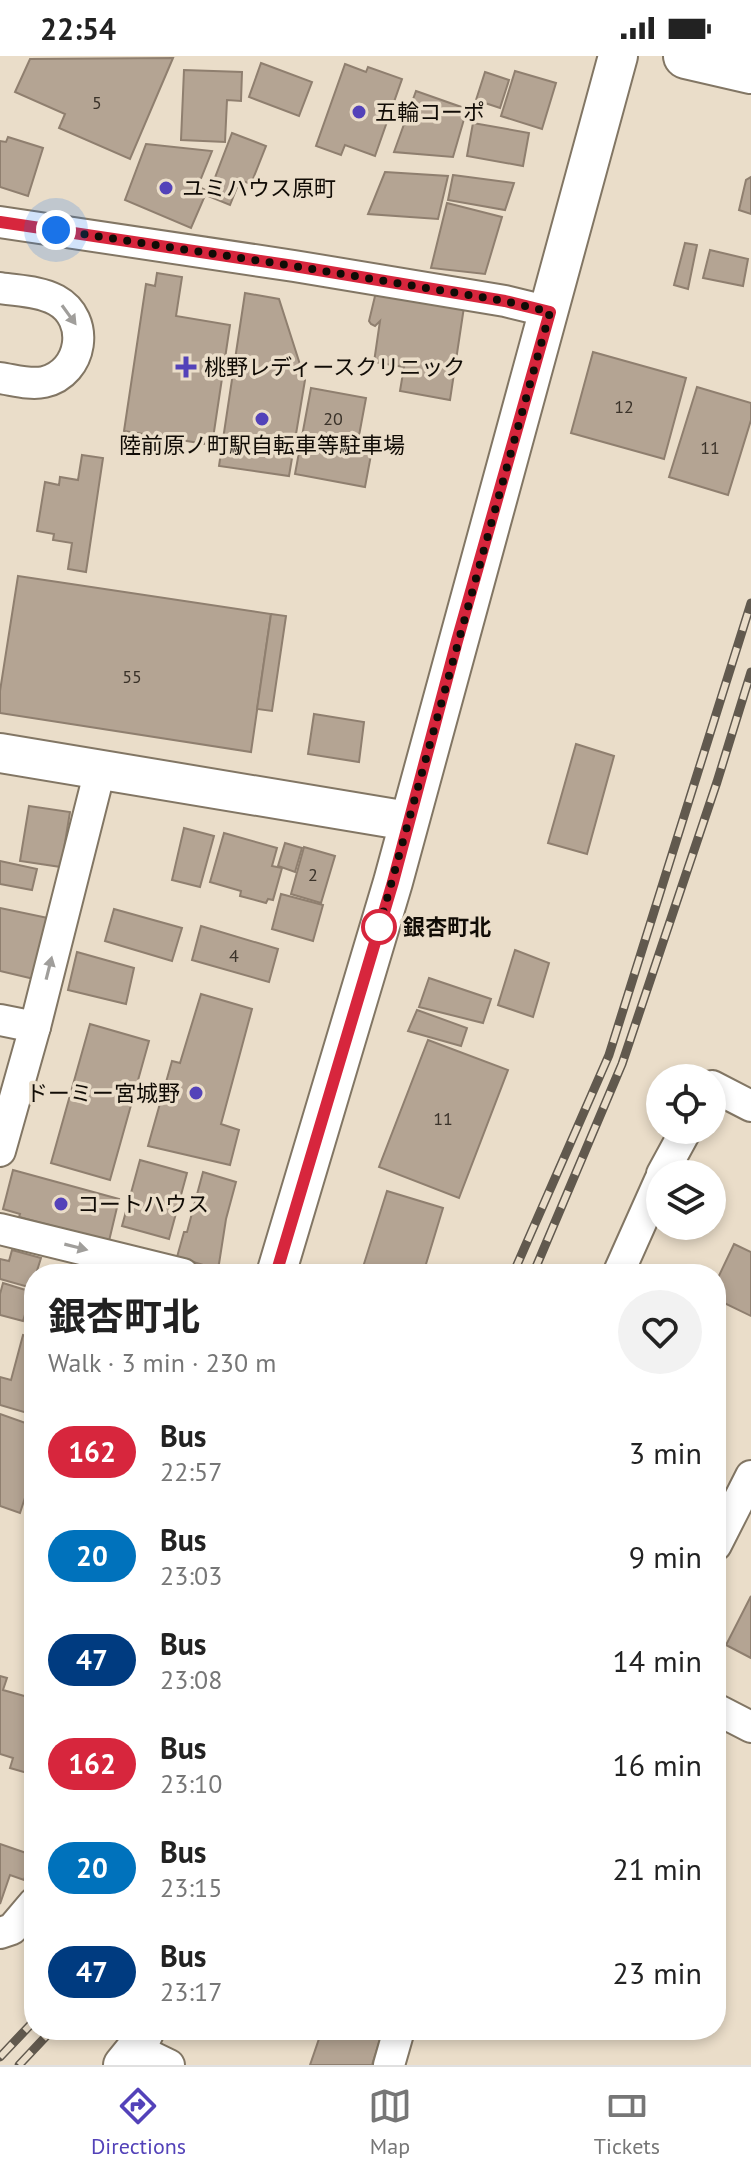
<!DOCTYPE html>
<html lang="en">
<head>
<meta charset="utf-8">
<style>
	:root { --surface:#fff; --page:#f2f2f2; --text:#222; --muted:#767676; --line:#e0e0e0; --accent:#5342b9 }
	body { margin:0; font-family:"PT Sans","Noto Sans JP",sans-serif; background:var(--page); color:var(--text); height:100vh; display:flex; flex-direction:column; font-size:30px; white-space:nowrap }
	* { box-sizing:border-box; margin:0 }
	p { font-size:26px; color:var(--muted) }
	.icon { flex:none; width:44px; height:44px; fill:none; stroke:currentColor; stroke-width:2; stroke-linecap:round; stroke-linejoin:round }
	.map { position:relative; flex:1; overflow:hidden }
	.panel { position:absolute; left:24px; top:1208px; width:702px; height:776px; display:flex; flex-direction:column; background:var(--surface); border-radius:32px; box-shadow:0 4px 12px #0003 }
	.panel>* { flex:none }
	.badge { padding:0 16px; border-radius:26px; font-size:28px; line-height:52px }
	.fabs { position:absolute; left:646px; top:1008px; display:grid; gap:16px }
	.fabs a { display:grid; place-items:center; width:80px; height:80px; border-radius:50%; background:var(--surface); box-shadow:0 4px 12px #0003; font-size:40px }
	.you { position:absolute; width:40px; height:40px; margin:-20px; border:6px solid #fff; border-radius:50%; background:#1a73e8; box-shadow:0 0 0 12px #1a73e833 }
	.map>.badge { position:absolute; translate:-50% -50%; box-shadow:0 0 0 4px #fff }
	.round { display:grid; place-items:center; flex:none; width:84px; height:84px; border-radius:42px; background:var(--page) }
	.headline { display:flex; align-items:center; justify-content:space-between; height:136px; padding:0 24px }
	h1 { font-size:38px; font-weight:700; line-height:60px }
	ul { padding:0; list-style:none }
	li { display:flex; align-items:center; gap:24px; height:104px; padding:0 24px }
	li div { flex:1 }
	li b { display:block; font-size:30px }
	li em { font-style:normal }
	li .badge { min-width:88px; font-weight:700; text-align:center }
	.status { display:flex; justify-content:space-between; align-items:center; height:56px; padding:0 40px; background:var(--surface); direction:ltr }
	.status svg { height:22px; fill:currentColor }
	.menu { display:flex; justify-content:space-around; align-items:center; height:112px; border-top:2px solid var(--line); background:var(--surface); font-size:22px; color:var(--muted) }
	.menu a { display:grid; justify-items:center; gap:4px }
	.menu .active { color:var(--accent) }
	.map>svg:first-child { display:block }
</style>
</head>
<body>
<div class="status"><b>22:54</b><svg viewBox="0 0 49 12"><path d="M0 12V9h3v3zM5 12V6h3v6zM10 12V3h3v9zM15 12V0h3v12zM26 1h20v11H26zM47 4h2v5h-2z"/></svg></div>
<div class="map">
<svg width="751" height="2009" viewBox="0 0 751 2009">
	<rect width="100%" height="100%" fill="#eaddc9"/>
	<g fill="#b4a493" stroke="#8f7f6f" stroke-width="2">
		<path d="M 173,2 L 130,103 L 59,72 L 65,58 L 15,36 L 30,3 Z"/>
		<path d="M 261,7 L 312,26 L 299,60 L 249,41 Z"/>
		<path d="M 345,8 L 366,16 L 368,11 L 402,23 L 375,100 L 345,89 L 341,99 L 316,90 Z"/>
		<path d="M 184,14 L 242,16 L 241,45 L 227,44 L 225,86 L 181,84 Z"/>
		<path d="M 515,15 L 556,27 L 542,73 L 501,60 Z"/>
		<path d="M 485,16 L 509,24 L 500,52 L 476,44 Z"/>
		<path d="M 416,35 L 467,53 L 453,101 L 394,96 Z"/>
		<path d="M 473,67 L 529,77 L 523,110 L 467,100 Z"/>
		<path d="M 232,77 L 266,90 L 251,128 L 240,124 L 230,149 L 208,140 Z"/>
		<path d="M 8,81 L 43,92 L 28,140 L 0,131 L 0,85 L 6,86 Z"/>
		<path d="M 146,88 L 212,95 L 198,130 L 207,135 L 191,172 L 125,144 Z"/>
		<path d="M 385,116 L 448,120 L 438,163 L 368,158 Z"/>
		<path d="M 453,119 L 514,127 L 505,154 L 448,144 Z"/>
		<path d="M 751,121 L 751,158 L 739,154 L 746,124 Z"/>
		<path d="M 447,147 L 502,161 L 485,218 L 431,212 Z"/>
		<path d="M 685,187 L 697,189 L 688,233 L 674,229 Z"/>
		<path d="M 710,194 L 748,203 L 743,230 L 703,222 Z"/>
		<path d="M 157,217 L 182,221 L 176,260 L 230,269 L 212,389 L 124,375 L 146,228 L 155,230 Z"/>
		<path d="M 376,236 L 464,251 L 450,344 L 400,335 L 404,311 L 374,306 L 380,265 L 375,270 L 371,268 L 369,265 Z"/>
		<path d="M 245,237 L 279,243 L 305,324 L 289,420 L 219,410 Z"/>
		<path d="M 593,296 L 686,322 L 664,403 L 571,377 Z"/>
		<path d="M 697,331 L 751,347 L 751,364 L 728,439 L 669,421 Z"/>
		<path d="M 311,332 L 366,342 L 358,385 L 373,388 L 365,431 L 295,418 Z"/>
		<path d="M 82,399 L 103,402 L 86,516 L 68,513 L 72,487 L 53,484 L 54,478 L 37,475 L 45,426 L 59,429 L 60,421 L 78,424 Z"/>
		<path d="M 18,520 L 271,558 L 251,696 L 0,657 L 0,635 Z"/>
		<path d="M 271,558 L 286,560 L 272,655 L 257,653 Z"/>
		<path d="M 314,658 L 364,666 L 359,706 L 308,698 Z"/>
		<path d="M 576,688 L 614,700 L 587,798 L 548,787 Z"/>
		<path d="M 29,750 L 70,756 L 61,811 L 20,805 Z"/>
		<path d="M 184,772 L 214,780 L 200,831 L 172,824 Z"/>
		<path d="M 224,777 L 277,792 L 272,810 L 282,812 L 273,844 L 268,843 L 266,847 L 240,840 L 241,835 L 210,826 Z"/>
		<path d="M 285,787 L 302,792 L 295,816 L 278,810 Z"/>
		<path d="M 304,791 L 335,800 L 321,847 L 291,838 Z"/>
		<path d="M 0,805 L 37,813 L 32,834 L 0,828 Z"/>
		<path d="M 281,838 L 323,849 L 313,885 L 272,873 Z"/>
		<path d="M 0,852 L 48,862 L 34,923 L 0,915 Z"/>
		<path d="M 114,853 L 182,872 L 172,905 L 105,885 Z"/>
		<path d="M 201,870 L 278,893 L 269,926 L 192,904 Z"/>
		<path d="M 515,894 L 549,907 L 533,961 L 498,949 Z"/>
		<path d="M 77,896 L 134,912 L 126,948 L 68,934 Z"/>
		<path d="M 429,922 L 491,943 L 483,967 L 419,951 Z"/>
		<path d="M 201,938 L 252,953 L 221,1068 L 239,1074 L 230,1109 L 148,1090 L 172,1005 L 180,1007 Z"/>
		<path d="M 417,954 L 467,972 L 461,990 L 408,975 Z"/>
		<path d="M 90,968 L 149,985 L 110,1124 L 51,1107 Z"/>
		<path d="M 428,984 L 508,1014 L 459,1142 L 379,1111 Z"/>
		<path d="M 140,1104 L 187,1117 L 169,1183 L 122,1170 Z"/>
		<path d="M 13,1114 L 119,1143 L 109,1185 L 19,1161 L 20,1158 L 3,1153 Z"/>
		<path d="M 203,1116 L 236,1126 L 226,1163 L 219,1208 L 213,1212 L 177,1201 L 184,1176 L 187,1176 Z"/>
		<path d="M 387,1135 L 443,1152 L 423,1218 L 384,1218 L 363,1211 Z"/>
		<path d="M 734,1188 L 751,1196 L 751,1260 L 716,1243 L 716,1226 Z"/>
		<path d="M 12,1194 L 41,1202 L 36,1218 L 34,1218 L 32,1232 L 0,1223 L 0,1203 L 9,1205 Z"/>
		<path d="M 3,1227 L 32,1236 L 23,1265 L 0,1259 L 0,1238 Z"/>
		<path d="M 23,1279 L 34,1283 L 34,1359 L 0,1349 L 0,1321 L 11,1324 Z"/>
		<path d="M 0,1358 L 34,1370 L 34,1414 L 20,1457 L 0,1450 Z"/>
		<path d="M 751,1540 L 751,1602 L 726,1589 Z"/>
		<path d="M 0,1620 L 7,1622 L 3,1634 L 28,1641 L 32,1629 L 34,1630 L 34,1719 L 10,1712 L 13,1702 L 0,1698 Z"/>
		<path d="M 0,1788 L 32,1799 L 24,1824 L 10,1819 L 0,1848 Z"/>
		<path d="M 322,1974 L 383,1974 L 372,2009 L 310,2009 Z"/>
	</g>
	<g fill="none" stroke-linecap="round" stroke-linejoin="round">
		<defs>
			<g id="minor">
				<path d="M 0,166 L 294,210 L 505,245 L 550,256"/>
				<path d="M 0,232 C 18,235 39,235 56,244 C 91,263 83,317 44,326 C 30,329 14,324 0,322"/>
				<path d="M 0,964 L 35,971"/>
				<path d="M 712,1030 L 751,1050"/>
				<path d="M 0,1095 L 35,971 L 100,714"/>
				<path d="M 662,1118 L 686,1074"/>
				<path d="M 0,1173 L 183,1218"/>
				<path d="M 618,1218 L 660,1124"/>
				<path d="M 716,1489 L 751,1420"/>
				<path d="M 716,1653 L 751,1671"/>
				<path d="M 0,1877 L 12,1873 L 34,1847"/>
				<path d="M 136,1993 L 169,2009"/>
				<path d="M 389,2009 L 399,1974"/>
			</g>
			<g id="tertiary">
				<path d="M 0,697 L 408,765"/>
				<path d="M 276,1218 L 393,826 L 618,0"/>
				<path d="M 123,2009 L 136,1993 L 145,1974"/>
			</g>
			<path id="trunk" d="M 686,0 L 751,15"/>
		</defs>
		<use href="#minor" stroke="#827664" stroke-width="34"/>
		<use href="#tertiary" stroke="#827664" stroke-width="42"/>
		<use href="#trunk" stroke="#827664" stroke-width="48"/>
		<use href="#minor" stroke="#fff" stroke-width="30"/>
		<use href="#tertiary" stroke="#fff" stroke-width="38"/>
		<use href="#trunk" stroke="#fff" stroke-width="44"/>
		<defs>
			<g id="rail">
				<path d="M 513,1218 L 609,999 L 751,547"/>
				<path d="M 533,1218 L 622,1008 L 717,726 L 751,616"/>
				<path d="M 0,2001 L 34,1965"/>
				<path d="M 19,2009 L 52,1974"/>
			</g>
		</defs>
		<use href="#rail" stroke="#61594e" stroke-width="9"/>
		<use href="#rail" stroke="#eaddc9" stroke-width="6" stroke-dasharray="18" stroke-linecap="butt"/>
	</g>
	<defs><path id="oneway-solid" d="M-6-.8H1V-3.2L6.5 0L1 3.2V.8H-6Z" transform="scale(2)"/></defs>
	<g fill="#a09e9b">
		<use href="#oneway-solid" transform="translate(69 259) rotate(54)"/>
		<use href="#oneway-solid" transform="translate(49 912) rotate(-76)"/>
		<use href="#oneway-solid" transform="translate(76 1191) rotate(14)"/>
	</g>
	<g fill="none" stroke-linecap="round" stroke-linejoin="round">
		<defs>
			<path id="line" d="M 0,166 L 294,210 L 505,245 L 550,256 L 457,585 L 393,826 L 276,1218"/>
		</defs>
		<use href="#line" stroke="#fff" stroke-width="18"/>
		<use href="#line" stroke="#d7263d" stroke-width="12"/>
		<path stroke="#110c06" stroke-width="8" stroke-dasharray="0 14.4" d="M 56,174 L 294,210 L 505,245 L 550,256 L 375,886 L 379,871"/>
	</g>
	<g fill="#5342b9" stroke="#eaddc9" stroke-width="3">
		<circle cx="359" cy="56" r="8"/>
		<circle cx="166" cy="132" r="8"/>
		<path d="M182 299h8v8h8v8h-8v8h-8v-8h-8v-8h8z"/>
		<circle cx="262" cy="363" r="8"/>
		<circle cx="196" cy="1037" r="8"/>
		<circle cx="61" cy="1148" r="8"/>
	</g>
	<circle fill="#fff" stroke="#d7263d" stroke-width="4" cx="379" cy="871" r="16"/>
	<g text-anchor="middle" stroke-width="7" stroke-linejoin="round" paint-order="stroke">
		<g font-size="18" fill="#3a3229">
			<text x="97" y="53">5</text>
			<text x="624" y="357">12</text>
			<text x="333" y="369">20</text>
			<text x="710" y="398">11</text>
			<text x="132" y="627">55</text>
			<text x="313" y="825">2</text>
			<text x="234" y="906">4</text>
			<text x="443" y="1069">11</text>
		</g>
		<g font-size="22" fill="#110c06" stroke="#eaddc9" text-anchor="start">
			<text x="375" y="64">五輪コーポ</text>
			<text x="182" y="140">ユミハウス原町</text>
			<text x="204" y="319">桃野レディースクリニック</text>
			<text x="262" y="397" text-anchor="middle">陸前原ノ町駅自転車等駐車場</text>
			<text x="180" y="1045" text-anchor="end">ドーミー宮城野</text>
			<text x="77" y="1156">コートハウス</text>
		</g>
		<g font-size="22" font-weight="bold" fill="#110c06" stroke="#eaddc9" text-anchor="start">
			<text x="403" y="879">銀杏町北</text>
		</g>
	</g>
</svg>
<div class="fabs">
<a><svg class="icon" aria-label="locate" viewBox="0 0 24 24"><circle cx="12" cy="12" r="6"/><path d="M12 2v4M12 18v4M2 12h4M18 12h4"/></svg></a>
<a><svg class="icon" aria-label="layers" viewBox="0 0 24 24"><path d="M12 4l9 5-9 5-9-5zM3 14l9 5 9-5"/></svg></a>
</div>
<div class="you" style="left:56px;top:174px"></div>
<section class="panel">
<div class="headline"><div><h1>銀杏町北</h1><p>Walk · 3 min · 230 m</p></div><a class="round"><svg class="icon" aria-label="heart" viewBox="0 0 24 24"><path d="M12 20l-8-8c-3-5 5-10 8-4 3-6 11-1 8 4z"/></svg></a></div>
<ul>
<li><span class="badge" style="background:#d7263d;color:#fff">162</span><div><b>Bus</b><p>22:57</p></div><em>3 min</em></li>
<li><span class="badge" style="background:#0072bc;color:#fff">20</span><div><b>Bus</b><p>23:03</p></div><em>9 min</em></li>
<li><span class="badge" style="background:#003b80;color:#fff">47</span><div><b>Bus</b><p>23:08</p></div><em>14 min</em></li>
<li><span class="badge" style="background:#d7263d;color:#fff">162</span><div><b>Bus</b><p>23:10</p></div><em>16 min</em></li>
<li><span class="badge" style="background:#0072bc;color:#fff">20</span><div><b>Bus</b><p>23:15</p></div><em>21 min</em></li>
<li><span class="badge" style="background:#003b80;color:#fff">47</span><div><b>Bus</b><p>23:17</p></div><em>23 min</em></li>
</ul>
</section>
</div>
<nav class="menu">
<a class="active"><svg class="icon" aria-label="directions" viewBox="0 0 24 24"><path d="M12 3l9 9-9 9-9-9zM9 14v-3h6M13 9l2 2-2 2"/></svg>Directions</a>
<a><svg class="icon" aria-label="map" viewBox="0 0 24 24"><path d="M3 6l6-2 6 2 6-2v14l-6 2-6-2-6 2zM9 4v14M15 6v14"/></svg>Map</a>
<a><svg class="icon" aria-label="tickets" viewBox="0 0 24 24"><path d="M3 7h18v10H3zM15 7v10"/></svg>Tickets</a>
</nav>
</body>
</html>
